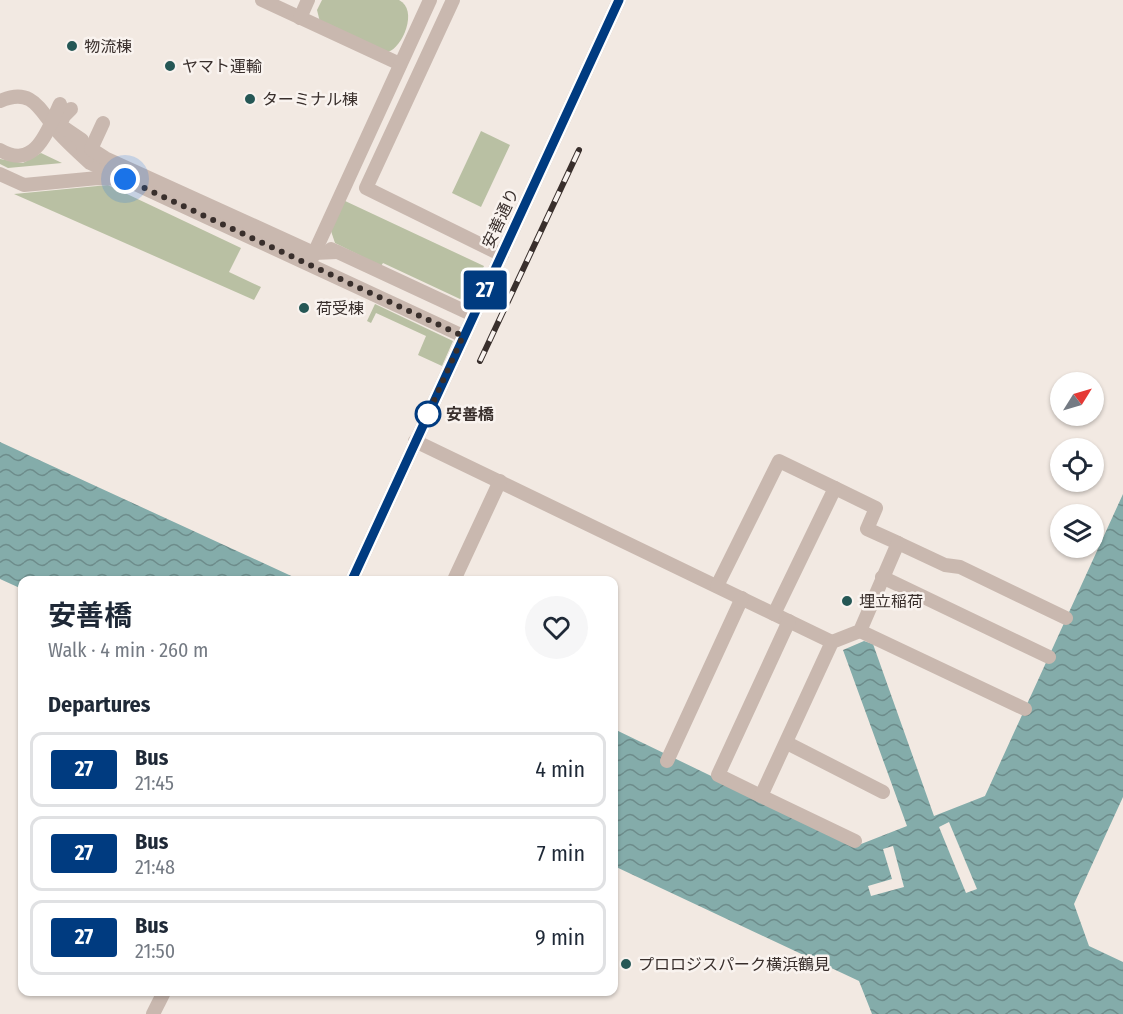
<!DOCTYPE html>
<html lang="en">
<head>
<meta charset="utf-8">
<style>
	:root { --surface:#fff; --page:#f6f6f7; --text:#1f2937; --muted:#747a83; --line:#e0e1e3 }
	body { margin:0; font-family:"Fira Sans Condensed","Noto Sans JP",sans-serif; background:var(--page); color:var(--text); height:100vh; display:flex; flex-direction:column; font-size:22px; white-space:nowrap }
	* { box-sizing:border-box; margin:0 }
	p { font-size:20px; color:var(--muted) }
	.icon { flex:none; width:33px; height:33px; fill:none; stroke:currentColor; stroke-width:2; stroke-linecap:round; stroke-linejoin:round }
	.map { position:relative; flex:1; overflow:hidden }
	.side { position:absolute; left:18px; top:576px; width:600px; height:420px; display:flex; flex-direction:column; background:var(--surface); border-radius:12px; box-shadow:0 2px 4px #0004 }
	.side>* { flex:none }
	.badge { padding:0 12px; border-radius:4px; font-size:21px; line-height:39px }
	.needle { width:39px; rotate:53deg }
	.tools { position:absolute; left:1050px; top:372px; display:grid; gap:12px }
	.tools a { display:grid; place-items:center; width:54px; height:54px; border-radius:50%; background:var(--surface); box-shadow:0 2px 4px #0004; font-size:30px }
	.you { position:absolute; width:30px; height:30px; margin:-15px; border:4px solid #fff; border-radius:50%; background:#1a73e8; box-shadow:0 0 0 9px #1a73e833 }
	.map>.badge { position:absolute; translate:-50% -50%; box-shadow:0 0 0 3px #fff }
	h2 { padding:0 30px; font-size:22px; line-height:54px }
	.round { display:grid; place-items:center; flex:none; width:63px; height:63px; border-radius:32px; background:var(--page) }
	.head { display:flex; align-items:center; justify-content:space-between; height:102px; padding:0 30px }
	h1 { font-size:28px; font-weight:700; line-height:45px }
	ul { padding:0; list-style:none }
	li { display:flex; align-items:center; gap:18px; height:75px; margin:0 12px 9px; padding:0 18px; border:3px solid var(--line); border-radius:12px }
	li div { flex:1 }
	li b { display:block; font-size:22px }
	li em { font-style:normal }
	li .badge { min-width:66px; font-weight:700; text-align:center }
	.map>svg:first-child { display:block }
</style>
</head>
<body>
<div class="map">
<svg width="1123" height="1014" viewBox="0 0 1123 1014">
	<defs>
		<pattern id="water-waves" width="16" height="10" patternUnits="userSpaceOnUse" patternTransform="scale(1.5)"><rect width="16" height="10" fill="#84acaa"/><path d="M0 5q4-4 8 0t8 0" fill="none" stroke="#6d8c8b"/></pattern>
	</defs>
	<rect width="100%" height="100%" fill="#f2e9e2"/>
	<g fill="#b9c0a3">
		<path d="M 322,0 L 399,0 C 419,10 402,48 388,52 L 320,22 L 317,10 Z"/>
		<path d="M 481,131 L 510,145 L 481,207 L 452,193 Z"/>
		<path d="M 41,153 L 62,163 L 8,168 L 0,164 L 0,159 L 23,163 Z"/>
		<path d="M 108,185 L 241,248 L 229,272 L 261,287 L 254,300 L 14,194 Z"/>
		<path d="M 343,200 L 484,266 L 472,294 L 460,299 L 383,263 L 381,266 L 335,243 L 331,231 Z"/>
		<path d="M 375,304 L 453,341 L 442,366 L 418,355 L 426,336 L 376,313 L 371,323 L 367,321 Z"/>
	</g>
	<g fill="url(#water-waves)">
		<path d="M 0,442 L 300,580 L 22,580 L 22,589 L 0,579 Z"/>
		<path d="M 1123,494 L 1123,797 L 1074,904 L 1089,946 L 1123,962 L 1123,1014 L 872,1014 L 859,981 L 614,866 L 614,729 L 856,846 L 907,826 L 843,650 L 864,641 L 873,644 L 934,816 L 985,796 Z"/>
	</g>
	<g fill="#f2e9e2">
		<path d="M 949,822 L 977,889 L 966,893 L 939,827 Z"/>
		<path d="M 893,846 L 904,887 L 871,896 L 868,886 L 892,879 L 883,849 Z"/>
	</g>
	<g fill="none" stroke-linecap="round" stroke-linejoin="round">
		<g stroke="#c9b8af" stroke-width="14">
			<path d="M 262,0 L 400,64"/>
			<path d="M 453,0 L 366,188 L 502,255"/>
			<path d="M 300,18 L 308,0"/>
			<path d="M 0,101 C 34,86 40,112 59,133 C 68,143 79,153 90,163 L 463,336"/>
			<path d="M 71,109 L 64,116 L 60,125 L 82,140 L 84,152 L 87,158"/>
			<path d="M 103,123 L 91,149 L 105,158 L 314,253 L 337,252"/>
			<path d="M 0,174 L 24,185 L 98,178 L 120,179"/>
			<path d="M 331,249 L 473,315"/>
			<path d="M 311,260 L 430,0"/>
			<path d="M 415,441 L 832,642"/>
			<path d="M 835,488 L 876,508 L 867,529 L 898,543"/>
			<path d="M 882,577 L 1049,657"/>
			<path d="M 352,580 L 619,0"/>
			<path d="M 454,580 L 500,481"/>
			<path d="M 717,586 L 779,461 L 835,488 L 774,614"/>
			<path d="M 860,631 L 1025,709"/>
			<path d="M 787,743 L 883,792"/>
			<path d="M 667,761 L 742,598"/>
			<path d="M 761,796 L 718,775 L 789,621"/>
			<path d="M 855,841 L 761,796 L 832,642 L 860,631 L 898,543 L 945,565 L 960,567 L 1066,618"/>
			<path d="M 153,1014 L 164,992"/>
		</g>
		<defs>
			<path id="rail" d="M 480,361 L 579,150"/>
		</defs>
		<use href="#rail" stroke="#392f2c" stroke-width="6"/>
		<use href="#rail" stroke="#f9f3ef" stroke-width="4" stroke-dasharray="11" stroke-linecap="butt"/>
		<path stroke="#c9b8af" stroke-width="14" d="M 0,150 C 36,171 48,129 60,104"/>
	</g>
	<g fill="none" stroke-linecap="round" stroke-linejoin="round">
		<defs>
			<path id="line" d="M 352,580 L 619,0"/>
		</defs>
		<use href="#line" stroke="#fff" stroke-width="14"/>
		<use href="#line" stroke="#003b80" stroke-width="9"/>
		<path stroke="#392f2c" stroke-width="6" stroke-dasharray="0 10.8" d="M 125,179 L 463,336 L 428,414"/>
	</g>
	<g fill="#255755" stroke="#f9f3ef" stroke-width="2">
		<circle cx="72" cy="46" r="6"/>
		<circle cx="170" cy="66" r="6"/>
		<circle cx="250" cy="99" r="6"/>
		<circle cx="304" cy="308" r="6"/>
		<circle cx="847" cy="601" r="6"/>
		<circle cx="626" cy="964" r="6"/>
	</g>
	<circle fill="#fff" stroke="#003b80" stroke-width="3" cx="428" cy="414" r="12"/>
	<g text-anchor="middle" stroke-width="5" stroke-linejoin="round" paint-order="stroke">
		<g font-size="16" fill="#392f2c" stroke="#f9f3ef" text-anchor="start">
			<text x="84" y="52">物流棟</text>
			<text x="182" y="72">ヤマト運輸</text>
			<text x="262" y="105">ターミナル棟</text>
			<text x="316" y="314">荷受棟</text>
			<text x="859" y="607">埋立稲荷</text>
			<text x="638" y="970">プロロジスパーク横浜鶴見</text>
		</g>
		<g font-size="16" fill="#392f2c" stroke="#f9f3ef">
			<text transform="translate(500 218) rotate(-65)" y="6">安善通り</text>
		</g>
		<g font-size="16" font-weight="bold" fill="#392f2c" stroke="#f9f3ef" text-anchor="start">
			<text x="446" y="420">安善橋</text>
		</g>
	</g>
</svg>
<div class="tools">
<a><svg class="needle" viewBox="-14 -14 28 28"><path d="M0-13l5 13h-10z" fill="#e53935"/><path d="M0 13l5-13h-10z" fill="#747a83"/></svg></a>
<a><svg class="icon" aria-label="locate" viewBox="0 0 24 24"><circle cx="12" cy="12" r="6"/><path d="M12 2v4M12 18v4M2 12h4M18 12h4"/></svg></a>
<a><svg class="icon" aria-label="layers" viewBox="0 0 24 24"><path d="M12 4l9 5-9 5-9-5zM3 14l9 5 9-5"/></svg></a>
</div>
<div class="you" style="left:125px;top:179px"></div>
<b class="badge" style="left:485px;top:290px;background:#003b80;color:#fff">27</b>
<section class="side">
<div class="head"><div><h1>安善橋</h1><p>Walk · 4 min · 260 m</p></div><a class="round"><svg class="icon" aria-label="heart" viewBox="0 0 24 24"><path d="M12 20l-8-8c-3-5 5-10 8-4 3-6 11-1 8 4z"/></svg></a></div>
<h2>Departures</h2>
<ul>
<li><span class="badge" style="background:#003b80;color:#fff">27</span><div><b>Bus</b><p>21:45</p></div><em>4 min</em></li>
<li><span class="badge" style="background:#003b80;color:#fff">27</span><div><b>Bus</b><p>21:48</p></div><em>7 min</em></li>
<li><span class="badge" style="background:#003b80;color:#fff">27</span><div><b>Bus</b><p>21:50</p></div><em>9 min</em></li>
</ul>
</section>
</div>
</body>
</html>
